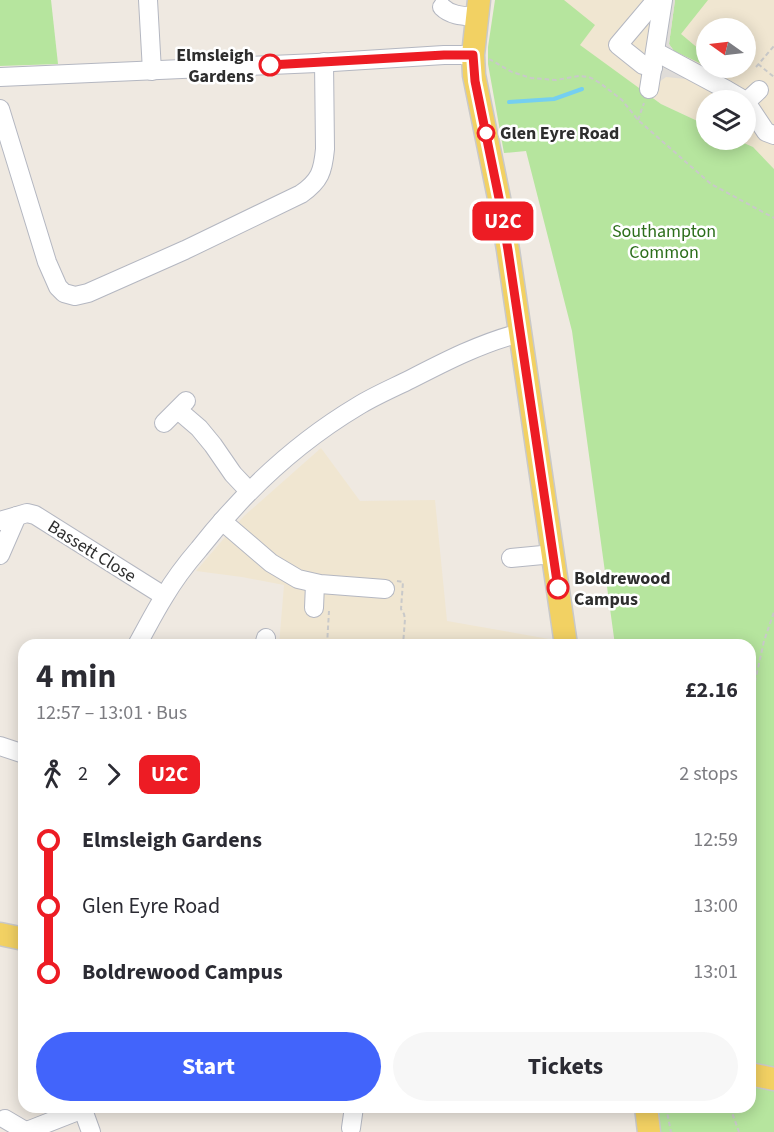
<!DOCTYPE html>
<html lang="en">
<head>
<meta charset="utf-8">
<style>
	:root { --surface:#fff; --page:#f7f7f7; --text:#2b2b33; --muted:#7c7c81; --accent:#4264fb }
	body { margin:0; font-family:"Source Sans 3",sans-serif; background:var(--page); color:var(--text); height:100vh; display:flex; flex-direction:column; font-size:22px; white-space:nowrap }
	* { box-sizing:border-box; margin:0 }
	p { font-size:20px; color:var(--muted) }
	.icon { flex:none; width:33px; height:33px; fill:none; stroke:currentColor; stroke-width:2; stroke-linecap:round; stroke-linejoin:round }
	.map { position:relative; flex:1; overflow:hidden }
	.sheet { position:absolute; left:18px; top:639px; width:738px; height:474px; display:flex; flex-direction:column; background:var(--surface); border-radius:18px; box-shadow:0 3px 15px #0003 }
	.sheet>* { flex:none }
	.badge { padding:0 12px; border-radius:9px; font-size:21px; line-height:39px }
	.needle { width:39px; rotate:284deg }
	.controls { position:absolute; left:696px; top:18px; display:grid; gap:12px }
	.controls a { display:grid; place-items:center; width:60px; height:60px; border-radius:50%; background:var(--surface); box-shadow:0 3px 15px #0003; font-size:30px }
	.map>.badge { position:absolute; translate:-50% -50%; box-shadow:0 0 0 3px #fff }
	.legs { display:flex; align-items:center; gap:9px; height:66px; padding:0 18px; font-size:20px }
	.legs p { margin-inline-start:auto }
	.overview { display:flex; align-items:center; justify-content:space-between; height:102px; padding:0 18px }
	h1 { font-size:33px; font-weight:700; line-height:45px }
	.action { display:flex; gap:12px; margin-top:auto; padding:12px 18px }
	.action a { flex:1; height:69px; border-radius:36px; background:var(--accent); color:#fff; font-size:24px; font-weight:700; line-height:69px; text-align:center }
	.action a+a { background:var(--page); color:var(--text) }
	ul { padding:0 18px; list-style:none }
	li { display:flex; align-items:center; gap:21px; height:66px; font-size:22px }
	li i { display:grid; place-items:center; width:9px; height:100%; margin:0 8px; background:currentColor }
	li i::after { content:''; width:15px; height:15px; margin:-8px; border:4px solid; border-radius:50%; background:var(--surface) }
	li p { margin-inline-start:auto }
	li:first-child i { background:linear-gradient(#0000 50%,currentColor 0) }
	li:last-child i { background:linear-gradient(currentColor 50%,#0000 0) }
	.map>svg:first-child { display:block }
</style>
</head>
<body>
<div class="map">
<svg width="774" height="1132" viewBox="0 0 774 1132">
	<rect width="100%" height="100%" fill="#efe9e1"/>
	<g fill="#f0e6d1" fill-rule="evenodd">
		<path d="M 495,0 L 774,0 L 774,169 L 753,147 L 737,140 L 746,140 L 746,100 L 706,100 L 706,125 L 661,104 L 579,45 ZM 706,28 L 746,28 L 746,68 L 706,68 Z"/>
		<path d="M 321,448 L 360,501 L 435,500 L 447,621 L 549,639 L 550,645 L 279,645 L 284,585 L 242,577 L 196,571 L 226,536 L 244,516 Z"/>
	</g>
	<g fill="#b6e59e">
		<path d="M 0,0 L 51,0 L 58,64 L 0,66 Z"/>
		<path d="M 495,0 L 564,0 L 595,25 L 580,45 L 661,104 L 706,125 L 706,140 L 737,140 L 753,147 L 774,169 L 774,1132 L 660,1132 L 658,1107 L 750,1107 L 750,645 L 615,645 L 572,331 L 526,151 L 504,153 L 488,64 L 488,47 Z"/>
		<path d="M 675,0 L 708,0 L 681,34 L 706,55 L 706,66 L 674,51 L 669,44 Z"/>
	</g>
	<path fill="#dfdcd8" d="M 653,0 L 675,0 L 669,44 L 674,51 L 685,57 L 678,72 L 686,77 L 686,79 L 666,77 L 649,89 L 641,81 Z"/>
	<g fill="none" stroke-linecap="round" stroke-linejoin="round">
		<path stroke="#75cff0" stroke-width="4" d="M 509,102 L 554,99 L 582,89"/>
		<defs>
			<g id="minor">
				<path d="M 148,0 L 152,71"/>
				<path d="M 442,7 C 451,16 464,16 476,17"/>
				<path d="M 656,52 L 727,90 L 744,100"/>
				<path d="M 653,68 L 643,65 L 618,45 L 656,0"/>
				<path d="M 0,77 L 317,63 L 444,55 L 473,55"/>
				<path d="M 649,89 L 663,0"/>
				<path d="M 746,102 L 766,132 L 774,135"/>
				<path d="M 746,102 L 759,90"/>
				<path d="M 0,109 L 47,262 L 58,287 L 64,293 L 75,296 L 88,293 L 185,250 L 301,194 C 320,181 323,171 325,149 L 324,62"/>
				<path d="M 178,410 L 199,428 L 213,445 L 233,474 L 249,491"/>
				<path d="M 164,423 L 186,401"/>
				<path d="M 0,521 L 27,513 L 35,515 L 164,596"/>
				<path d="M 222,521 L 271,563 L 298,579 L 320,584 L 385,589"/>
				<path d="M 0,555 L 17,516"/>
				<path d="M 511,558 L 553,554"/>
				<path d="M 314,608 L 315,584"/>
				<path d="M 137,645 C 146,629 154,613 164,597 C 174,580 186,564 199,549 C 243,493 296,443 358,406 C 374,396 393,388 411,379 C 446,361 481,343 520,333"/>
				<path d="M 264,645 L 266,638"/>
				<path d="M 0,746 L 24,754"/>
				<path d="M 82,1107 L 91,1132"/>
				<path d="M 5,1119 L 27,1132"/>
				<path d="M 351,1128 L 354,1107"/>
				<path d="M 27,1131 L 83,1109"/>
			</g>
			<g id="major">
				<path d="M 479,0 L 473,55 L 474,75 L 500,203 L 508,250 L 566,645"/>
				<path d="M 0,934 L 24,939"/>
				<path d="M 750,1074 L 774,1079"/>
				<path d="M 646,1107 L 649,1132"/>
			</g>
		</defs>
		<use href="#minor" stroke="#b4b7c1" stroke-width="20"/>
		<use href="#major" stroke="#c9c9c9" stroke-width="25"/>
		<g stroke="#c9c9c9" stroke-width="2" stroke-dasharray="4.5 3" stroke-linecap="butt">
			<path d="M 489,59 L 512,72 L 531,78 L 556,80 L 579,76 L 589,77 L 600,83 L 622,100 L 638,120 L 711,184 L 774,218"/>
			<path d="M 758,64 L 774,77"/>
			<path d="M 756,67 L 774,46"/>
			<path d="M 638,120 L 644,103"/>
			<path d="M 397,581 L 403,582 L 401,609 L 404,614 L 405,619 L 403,645"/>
			<path d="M 456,640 L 459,640 L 459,645"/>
			<path d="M 327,645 L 329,611"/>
			<path d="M 750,704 L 764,641 L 774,612"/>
			<path d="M 666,1107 L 671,1132"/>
			<path d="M 730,1107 L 739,1132"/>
		</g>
		<use href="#minor" stroke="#fff" stroke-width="18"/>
		<use href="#major" stroke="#f2d163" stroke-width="22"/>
	</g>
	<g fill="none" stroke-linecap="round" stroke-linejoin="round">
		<defs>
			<path id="line-1" d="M 270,65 L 444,55 L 473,55 L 475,81 L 500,203 L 508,250 L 558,588"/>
		</defs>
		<use href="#line-1" stroke="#fff" stroke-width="14"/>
		<use href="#line-1" stroke="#ed1c24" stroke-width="9"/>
	</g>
	<g fill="#fff" stroke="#ed1c24" stroke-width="3">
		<circle cx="270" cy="65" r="10"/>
		<circle cx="486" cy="133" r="8"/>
		<circle cx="558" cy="588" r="10"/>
	</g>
	<g text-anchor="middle" stroke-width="5" stroke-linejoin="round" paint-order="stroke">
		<g font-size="18" font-weight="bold" fill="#2e2e2e" stroke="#fff" text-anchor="start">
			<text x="254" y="61" text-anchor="end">Elmsleigh<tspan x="254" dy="21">Gardens</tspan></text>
			<text x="500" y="139">Glen Eyre Road</text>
			<text x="574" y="584">Boldrewood<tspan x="574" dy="21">Campus</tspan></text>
		</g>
		<g font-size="18" fill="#2c6e1b" stroke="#fff">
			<text x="664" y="237">Southampton<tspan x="664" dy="21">Common</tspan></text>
		</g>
		<g font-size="18" fill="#2e2e2e" stroke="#fff">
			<text transform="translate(92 551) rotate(32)" y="6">Bassett Close</text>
		</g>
	</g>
</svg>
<div class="controls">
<a><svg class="needle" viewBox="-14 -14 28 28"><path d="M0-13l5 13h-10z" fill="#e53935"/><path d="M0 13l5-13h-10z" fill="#7c7c81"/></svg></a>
<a><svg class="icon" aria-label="layers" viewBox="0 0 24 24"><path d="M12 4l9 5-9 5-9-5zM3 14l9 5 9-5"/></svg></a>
</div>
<b class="badge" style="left:503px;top:221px;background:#ed1c24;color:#fff">U2C</b>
<section class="sheet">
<div class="overview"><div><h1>4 min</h1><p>12:57 – 13:01 · Bus</p></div><b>£2.16</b></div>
<div class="legs"><svg class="icon" aria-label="walk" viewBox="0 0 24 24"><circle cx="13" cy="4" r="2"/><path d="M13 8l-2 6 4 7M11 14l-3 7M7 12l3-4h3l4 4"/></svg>2<svg class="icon" aria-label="forward" viewBox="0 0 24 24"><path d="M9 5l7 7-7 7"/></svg><b class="badge" style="background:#ed1c24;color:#fff">U2C</b><p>2 stops</p></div>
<ul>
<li><i style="color:#ed1c24"></i><b>Elmsleigh Gardens</b><p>12:59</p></li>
<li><i style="color:#ed1c24"></i><span>Glen Eyre Road</span><p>13:00</p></li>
<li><i style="color:#ed1c24"></i><b>Boldrewood Campus</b><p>13:01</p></li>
</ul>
<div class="action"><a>Start</a><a>Tickets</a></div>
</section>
</div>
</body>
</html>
